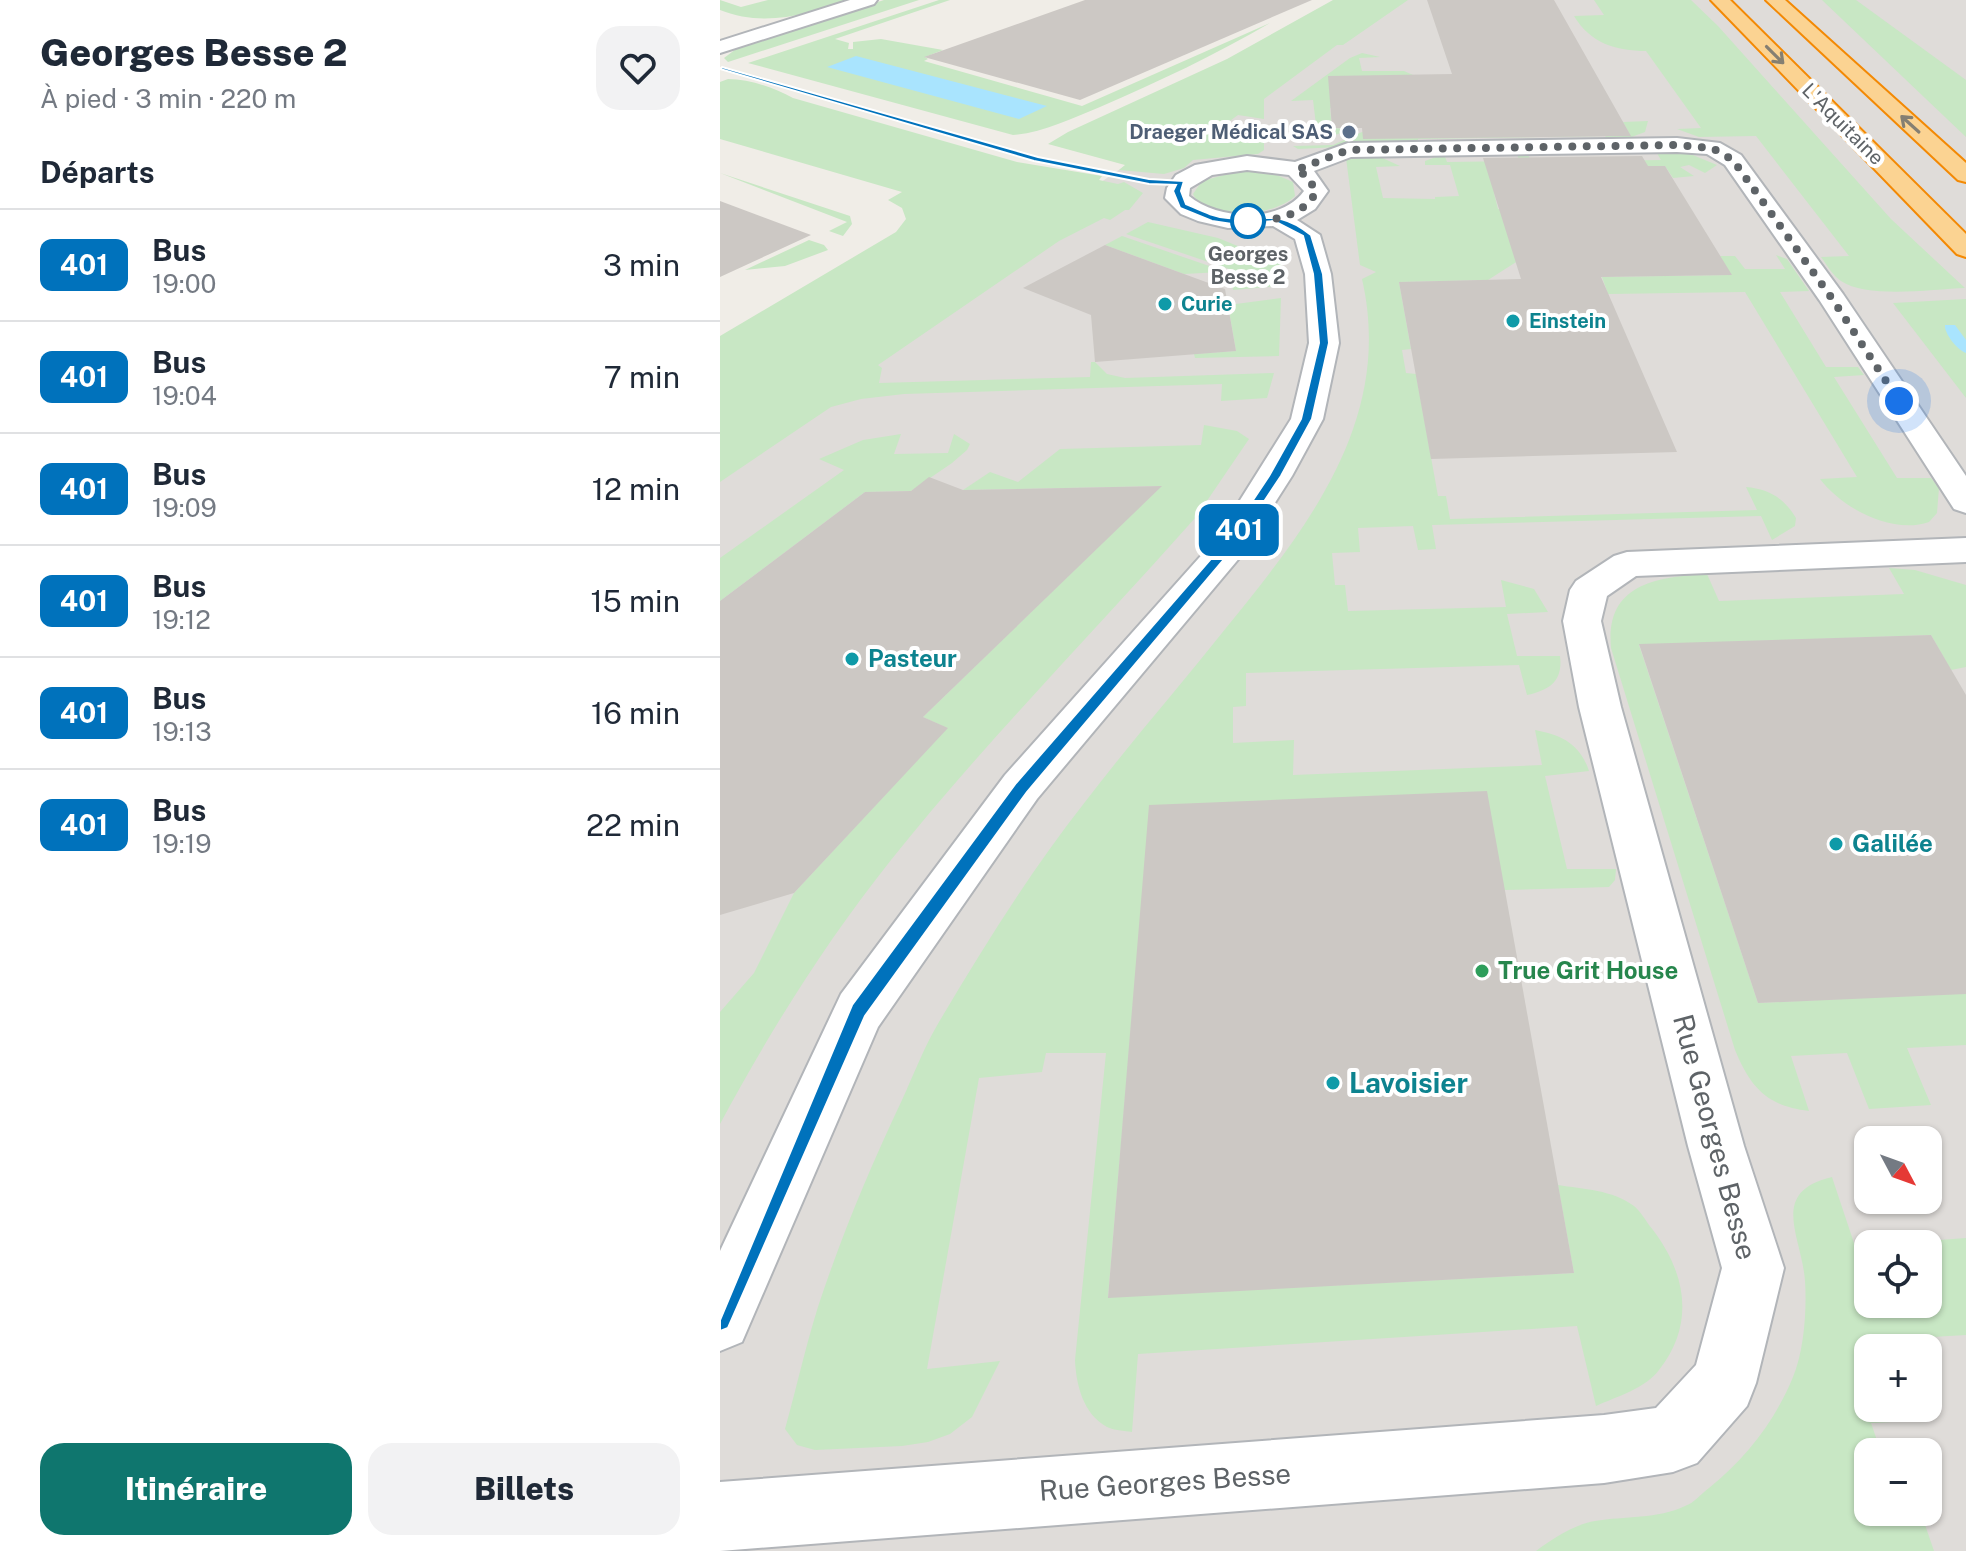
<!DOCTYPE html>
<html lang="fr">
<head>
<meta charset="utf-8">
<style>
	:root { --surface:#fff; --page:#f2f2f3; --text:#1f2937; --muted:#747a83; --line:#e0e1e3; --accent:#0f766e }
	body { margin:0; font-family:"Public Sans",sans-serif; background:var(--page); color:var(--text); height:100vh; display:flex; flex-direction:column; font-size:30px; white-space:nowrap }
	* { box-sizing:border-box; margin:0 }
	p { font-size:26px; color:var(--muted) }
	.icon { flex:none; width:44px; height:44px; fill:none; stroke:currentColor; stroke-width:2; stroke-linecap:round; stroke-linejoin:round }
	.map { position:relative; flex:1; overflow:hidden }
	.details { display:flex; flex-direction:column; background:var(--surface); width:720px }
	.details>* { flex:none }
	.badge { padding:0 16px; border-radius:12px; font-size:28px; line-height:52px }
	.needle { width:52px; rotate:131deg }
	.fabs { position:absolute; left:1134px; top:1126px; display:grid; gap:16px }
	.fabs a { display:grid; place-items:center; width:88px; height:88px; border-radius:16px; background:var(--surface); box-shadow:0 2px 6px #0004; font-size:40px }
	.you { position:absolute; width:40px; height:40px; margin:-20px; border:6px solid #fff; border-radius:50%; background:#1a73e8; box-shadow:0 0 0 12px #1a73e833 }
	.map>.badge { position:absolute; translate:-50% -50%; box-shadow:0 0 0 4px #fff }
	h2 { padding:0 40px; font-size:30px; line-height:72px }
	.round { display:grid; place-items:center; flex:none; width:84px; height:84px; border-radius:24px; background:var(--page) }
	.head { display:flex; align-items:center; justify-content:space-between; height:136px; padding:0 40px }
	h1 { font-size:38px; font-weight:800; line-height:60px }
	.action { display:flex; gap:16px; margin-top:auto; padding:16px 40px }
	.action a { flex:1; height:92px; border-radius:24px; background:var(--accent); color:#fff; font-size:32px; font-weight:800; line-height:92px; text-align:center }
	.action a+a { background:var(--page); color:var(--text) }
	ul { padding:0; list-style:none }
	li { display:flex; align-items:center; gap:24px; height:112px; padding:0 40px; border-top:2px solid var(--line) }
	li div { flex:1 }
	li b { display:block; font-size:30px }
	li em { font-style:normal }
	li .badge { min-width:88px; font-weight:700; text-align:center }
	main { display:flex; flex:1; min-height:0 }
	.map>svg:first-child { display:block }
</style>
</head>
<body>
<main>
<section class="details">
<div class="head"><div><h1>Georges Besse 2</h1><p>À pied · 3 min · 220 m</p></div><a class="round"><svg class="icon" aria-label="heart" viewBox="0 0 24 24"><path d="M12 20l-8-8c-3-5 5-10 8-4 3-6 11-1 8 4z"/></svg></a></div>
<h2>Départs</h2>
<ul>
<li><span class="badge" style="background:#0072bc;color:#fff">401</span><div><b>Bus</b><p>19:00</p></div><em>3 min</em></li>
<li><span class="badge" style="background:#0072bc;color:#fff">401</span><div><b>Bus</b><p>19:04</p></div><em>7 min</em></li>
<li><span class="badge" style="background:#0072bc;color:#fff">401</span><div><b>Bus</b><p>19:09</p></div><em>12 min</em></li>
<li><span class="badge" style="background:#0072bc;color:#fff">401</span><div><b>Bus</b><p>19:12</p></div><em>15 min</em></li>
<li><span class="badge" style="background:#0072bc;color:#fff">401</span><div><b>Bus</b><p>19:13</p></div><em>16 min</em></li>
<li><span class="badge" style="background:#0072bc;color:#fff">401</span><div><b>Bus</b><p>19:19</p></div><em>22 min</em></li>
</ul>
<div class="action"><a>Itinéraire</a><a>Billets</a></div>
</section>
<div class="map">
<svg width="1246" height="1551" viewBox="0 0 1246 1551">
	<rect width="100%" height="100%" fill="#f0ede7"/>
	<path fill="#dfdcd9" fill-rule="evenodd" d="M 649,0 L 1246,0 L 1246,1551 L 0,1551 L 0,441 ZM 1148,1140 L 1208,1140 L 1208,1200 L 1148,1200 ZM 1148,1244 L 1208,1244 L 1208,1304 L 1148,1304 ZM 1148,1348 L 1208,1348 L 1208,1408 L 1148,1408 ZM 1148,1452 L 1208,1452 L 1208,1512 L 1148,1512 Z"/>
	<g fill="#c8e7c4">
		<path d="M 0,0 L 21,7 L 48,0 L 131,0 C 87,14 45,28 0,10 Z"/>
		<path d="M 164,0 L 199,0 L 8,62 L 4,58 L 20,46 Z"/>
		<path d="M 219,0 L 230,0 L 115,39 L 129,43 L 128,49 L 133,49 L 133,42 L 161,39 L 223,50 L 205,57 L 208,59 L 204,61 L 362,106 L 550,23 C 495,55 438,82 380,107 C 352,118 323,133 293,135 L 28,63 Z"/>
		<path d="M 613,0 L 688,0 L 623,45 L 617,45 L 544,99 L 544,119 L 518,115 L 499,129 L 544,138 L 544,150 L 538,154 L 473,160 L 464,168 L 444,174 L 399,170 L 405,165 L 328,144 L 348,132 L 507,59 Z"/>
		<path d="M 874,0 L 971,0 L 998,26 L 1171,219 L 1245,288 C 1214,289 1147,299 1121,281 C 1113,276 1107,265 1101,257 L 1129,256 L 1036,136 L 979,137 L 957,129 L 981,128 L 926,51 C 896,51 870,43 854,16 L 884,15 Z"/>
		<path d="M 1102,0 L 1136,0 L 1246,80 L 1246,137 Z"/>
		<path d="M 642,53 L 660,57 L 639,58 L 642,71 L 684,71 L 693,75 L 610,108 L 612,128 L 630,129 L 606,139 L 573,139 L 572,127 L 596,125 L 593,100 L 571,101 L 630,58 Z"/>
		<path d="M 8,79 C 30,79 54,88 73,98 L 297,162 L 382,176 L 379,180 L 398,184 L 404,182 L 423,193 L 409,210 L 405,210 L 390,220 L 384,218 L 339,241 L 158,365 L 162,368 L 159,383 L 370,377 L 371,362 L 375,362 L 387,374 L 405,378 L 554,373 L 547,398 L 501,401 L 502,384 L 184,394 L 141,399 L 111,407 L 0,482 L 0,336 L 176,232 L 186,219 L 182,208 L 168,200 L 182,192 L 0,139 L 0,82 Z"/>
		<path d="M 928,121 L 925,132 L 906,139 L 888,139 L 885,136 L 698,139 L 699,143 L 578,149 L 573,146 L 613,145 L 642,132 L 908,131 L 903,122 Z"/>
		<path d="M 935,150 L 968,153 L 997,165 L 985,173 L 969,165 L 960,167 L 974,176 L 953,178 L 945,166 L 773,170 L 774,193 L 778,209 L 787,209 L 804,257 L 768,280 L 679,282 L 691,349 L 682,350 L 686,373 L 696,374 L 718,496 L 726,496 L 730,519 L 1037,510 L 1026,487 C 1049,489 1064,498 1076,518 L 1075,526 L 1052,540 L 1041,516 L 712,525 L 716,549 L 698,550 L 693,526 L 638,528 L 640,552 L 612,553 L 615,585 L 625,585 L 628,611 L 786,607 L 781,580 L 814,589 L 828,612 L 787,614 L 797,656 L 840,656 C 843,681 830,690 807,695 L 799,665 L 526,673 L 526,706 L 513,707 L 513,743 L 574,740 L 573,775 L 822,765 L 815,730 C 842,735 860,744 869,771 L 825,776 L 847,869 L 896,869 L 895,880 L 889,887 L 785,890 L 415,981 L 388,1297 L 854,1273 L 838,1185 C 863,1189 893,1190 914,1206 C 920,1211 925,1219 929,1225 C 965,1269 977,1322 939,1370 C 926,1388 896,1397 876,1406 L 857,1326 L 418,1354 L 412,1432 C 405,1431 393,1430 387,1427 C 363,1414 356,1384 355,1360 L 386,1053 L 326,1053 L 322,1072 L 259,1078 L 207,1369 L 280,1361 L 252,1417 L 230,1434 L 208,1442 L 182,1446 L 95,1450 L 77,1445 L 65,1429 C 78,1383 88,1334 104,1289 C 126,1225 153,1161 182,1100 C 194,1074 204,1047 219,1022 C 264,946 310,872 365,802 C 410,743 460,686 506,628 C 589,526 674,418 642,279 L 656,272 L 640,265 L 626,158 L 658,156 L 680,166 L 656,167 L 663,198 L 715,199 L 715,197 L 739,196 L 730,165 L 705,165 L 705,161 L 724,154 L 727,162 L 799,161 L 797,153 L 807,153 L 812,162 L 941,160 Z"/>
		<path d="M 522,170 L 552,173 L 573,182 L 575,196 C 555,216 487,224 473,194 L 482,181 Z"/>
		<path d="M 0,173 L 130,216 L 132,224 L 123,236 L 109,231 L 127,222 Z"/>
		<path d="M 428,222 L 498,238 L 562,264 L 560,286 L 513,290 L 509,269 L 406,234 Z"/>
		<path d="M 402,236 L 501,270 L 501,272 L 464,274 L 385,245 Z"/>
		<path d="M 89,240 L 104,245 L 108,250 L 65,266 L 25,270 Z"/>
		<path d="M 1056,255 L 1067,259 L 1089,291 L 1060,292 L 1106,367 L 1138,367 L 1144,375 L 1114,377 L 1177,478 L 1211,478 L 1219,488 L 1217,513 L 1209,522 C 1172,535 1122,508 1100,479 L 1137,477 L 1025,292 L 888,294 L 882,277 L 1011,275 L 1000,256 L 1015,256 L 1025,269 L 1065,269 Z"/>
		<path d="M 561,298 L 559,356 L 475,358 L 474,354 L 516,351 L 508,305 Z"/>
		<path d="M 1246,299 L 1246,398 L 1173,303 Z"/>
		<path d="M 484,425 L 517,431 L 529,439 L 476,517 C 375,631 266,741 171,860 C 105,943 50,1031 0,1124 L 0,1012 L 34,973 L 74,893 L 227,728 L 203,717 L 441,486 L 243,490 L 270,472 L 298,482 L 340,449 L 481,445 Z"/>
		<path d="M 181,434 L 174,454 L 228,453 L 234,434 L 250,444 L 247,450 L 232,463 L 191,491 L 145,492 L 0,601 L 0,558 L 124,470 L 99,459 L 143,440 Z"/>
		<path d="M 1169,568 L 1195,570 L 1246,585 L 1246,667 L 1231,670 L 1211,635 L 919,645 L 1038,1003 L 1246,993 L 1246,1045 L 1187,1048 L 1211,1105 L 1149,1109 L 1127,1053 L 1071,1056 L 1089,1111 C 1047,1106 1031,1088 1015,1050 L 891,648 C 885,584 936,577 987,574 L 999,601 L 1184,594 Z"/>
		<path d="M 1112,1177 L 1135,1246 L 1148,1245 L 1148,1304 L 1208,1304 L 1208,1244 L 1166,1244 L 1246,1238 L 1246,1335 L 1145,1341 L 1148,1350 L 1148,1408 L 1167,1408 L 1172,1422 L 1151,1423 L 1161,1452 L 1148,1452 L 1148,1512 L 1201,1513 L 1214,1551 L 816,1551 C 832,1539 855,1524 875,1521 C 904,1516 938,1519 965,1506 C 974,1503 982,1493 989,1488 C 1026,1458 1055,1421 1073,1377 C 1084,1351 1087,1310 1085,1281 C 1082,1237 1048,1192 1112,1177 Z"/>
	</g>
	<path fill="#a9e4fe" d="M 136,56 L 327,106 L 299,119 L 107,67 Z"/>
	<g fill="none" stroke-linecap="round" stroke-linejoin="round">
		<path fill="#a9e4fe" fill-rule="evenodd" d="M 1225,325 L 1235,325 L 1246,340 L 1246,353 C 1237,350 1224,333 1225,325 Z"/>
	</g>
	<g fill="#ccc8c4">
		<path d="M 365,0 L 592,0 L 360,100 L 204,57 Z"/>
		<path d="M 707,0 L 834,0 L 911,136 L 643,139 L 642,128 L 612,128 L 608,76 L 732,74 Z"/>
		<path d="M 922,156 L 928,166 L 945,166 L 1012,275 L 881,277 L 957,452 L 711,459 L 679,282 L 801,279 L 763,158 Z"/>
		<path d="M 0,201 L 91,235 L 0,277 Z"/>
		<path d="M 385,245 L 505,289 L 516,351 L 375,362 L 371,315 L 303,288 Z"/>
		<path d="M 209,477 L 243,490 L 442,486 L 203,717 L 228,728 L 74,893 L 0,915 L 0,601 L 145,492 L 191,491 Z"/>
		<path d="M 1211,635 L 1246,695 L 1246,994 L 1038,1003 L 919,644 Z"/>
		<path d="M 767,791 L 854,1273 L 388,1298 L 429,805 Z"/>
	</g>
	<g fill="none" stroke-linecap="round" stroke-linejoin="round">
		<defs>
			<g id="minor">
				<path d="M 130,0 L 157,0 L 154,4 L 0,53 L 0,41 Z"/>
				<path d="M 957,138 L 1000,143 L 1021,155 L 1123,294 L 1246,476 L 1246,513 L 1234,509 L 1100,301 L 1005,165 L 987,154 L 957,152 L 631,157 L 594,171 L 608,191 L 595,209 L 577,220 L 600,235 L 611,274 L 619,343 L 603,419 L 572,476 L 521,556 L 317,799 L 158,1027 L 22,1342 L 0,1351 L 0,1251 L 121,994 L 285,775 L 495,540 L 571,419 L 589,343 L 585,274 L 575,239 L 553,226 L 508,228 L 478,221 L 461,214 L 445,198 L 447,188 L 456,175 L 475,165 L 527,156 L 575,162 L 628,143 ZM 527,170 L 569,175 L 584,191 C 560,224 498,220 469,196 L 470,188 L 492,175 Z"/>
				<path d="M 1246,538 L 1246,562 L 916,576 L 887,596 L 881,621 L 901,707 L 1024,1146 L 1064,1268 L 1036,1383 L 1027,1406 L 977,1463 L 953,1472 L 884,1483 L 0,1551 L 0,1482 L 884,1415 L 936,1408 L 976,1365 L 1002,1268 L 968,1146 L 859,707 L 843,621 L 850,590 L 856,581 L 894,556 L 907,552 Z"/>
			</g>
			<g id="motorway">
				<path d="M 991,0 L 1010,0 L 1246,234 L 1246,257 L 1237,254 Z"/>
				<path d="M 1046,0 L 1065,0 L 1246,163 L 1246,182 L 1238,180 Z"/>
			</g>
		</defs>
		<use href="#minor" stroke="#b2b5b9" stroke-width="4"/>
		<use href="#motorway" stroke="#f38904" stroke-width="4"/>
		<use href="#minor" fill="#fff" fill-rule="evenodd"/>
		<use href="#motorway" fill="#fbd392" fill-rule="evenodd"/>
	</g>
	<defs><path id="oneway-shaft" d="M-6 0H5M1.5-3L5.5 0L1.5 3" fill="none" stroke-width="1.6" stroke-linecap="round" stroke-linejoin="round" transform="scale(2)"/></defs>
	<g stroke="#857f72">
		<use href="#oneway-shaft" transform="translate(1055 55) rotate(45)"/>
		<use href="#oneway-shaft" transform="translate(1190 124) rotate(-138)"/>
	</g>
	<path fill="#0072bc" stroke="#fff" stroke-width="2" d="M 2,67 L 318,157 L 429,179 L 464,181 L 461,191 L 466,204 C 480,210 493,217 508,218 C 545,222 557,208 591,235 L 603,274 L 609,343 L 592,419 L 561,476 L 512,550 L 307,792 L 145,1016 L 8,1328 L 0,1331 L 0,1320 L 132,1005 L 296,783 L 503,545 L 549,476 L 581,419 L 599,343 L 593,274 L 583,236 L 554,221 L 512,224 L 492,221 L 460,208 L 453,191 L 456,185 L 429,184 L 314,161 L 0,69 Z"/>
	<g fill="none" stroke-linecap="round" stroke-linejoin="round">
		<path stroke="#5e6367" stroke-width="8" stroke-dasharray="0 14.4" d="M 528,221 C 551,222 587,215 596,191 L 587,176 L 576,170 L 628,150 L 957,145 L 992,148 L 1013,160 L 1113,300 L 1179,401"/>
	</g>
	<circle fill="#5c6f8a" stroke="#fff" stroke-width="3" cx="629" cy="132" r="8"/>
	<circle fill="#fff" stroke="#0072bc" stroke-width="4" cx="528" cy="221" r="16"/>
	<g fill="#0f9aa8" stroke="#fff" stroke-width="3">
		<circle cx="445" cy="304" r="8"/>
		<circle cx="793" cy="321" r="8"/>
		<circle cx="132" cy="659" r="8"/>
		<circle cx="1116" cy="844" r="8"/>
		<circle cx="613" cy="1083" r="8"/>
	</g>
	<circle fill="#2e9e5b" stroke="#fff" stroke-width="3" cx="762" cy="971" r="8"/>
	<g text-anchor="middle" stroke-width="8" stroke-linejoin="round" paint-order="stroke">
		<g font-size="20" fill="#5e6367" stroke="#fff">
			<text transform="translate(1123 124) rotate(45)" y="7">L'Aquitaine</text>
		</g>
		<g font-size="20" font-weight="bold" fill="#4e5e75" stroke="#fff" text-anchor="end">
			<text x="613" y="139">Draeger Médical SAS</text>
		</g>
		<g font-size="20" font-weight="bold" fill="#5e6367" stroke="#fff">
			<text x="528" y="261">Georges<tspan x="528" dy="23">Besse 2</tspan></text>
		</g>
		<g font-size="20" font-weight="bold" fill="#0d838f" stroke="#fff" text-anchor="start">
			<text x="461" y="311">Curie</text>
			<text x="809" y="328">Einstein</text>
		</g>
		<g font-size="24" font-weight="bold" fill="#0d838f" stroke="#fff" text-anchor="start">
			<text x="148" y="667">Pasteur</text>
			<text x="1132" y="852">Galilée</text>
		</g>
		<g font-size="24" font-weight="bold" fill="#27864d" stroke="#fff" text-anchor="start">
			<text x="778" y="979">True Grit House</text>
		</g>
		<g font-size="28" font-weight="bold" fill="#0d838f" stroke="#fff" text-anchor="start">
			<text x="629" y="1093">Lavoisier</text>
		</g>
		<g font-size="28" fill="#5e6367" stroke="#fff">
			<text transform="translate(995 1137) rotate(75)" y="10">Rue Georges Besse</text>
			<text transform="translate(445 1482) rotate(-4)" y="10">Rue Georges Besse</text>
		</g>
	</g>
</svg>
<div class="fabs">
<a><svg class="needle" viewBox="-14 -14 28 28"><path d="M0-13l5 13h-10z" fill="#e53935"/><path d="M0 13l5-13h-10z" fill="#747a83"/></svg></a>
<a><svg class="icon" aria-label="locate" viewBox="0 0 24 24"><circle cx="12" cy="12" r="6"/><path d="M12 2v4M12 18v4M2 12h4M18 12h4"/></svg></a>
<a>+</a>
<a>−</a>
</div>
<div class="you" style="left:1179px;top:401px"></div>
<b class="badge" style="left:519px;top:530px;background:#0072bc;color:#fff">401</b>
</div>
</main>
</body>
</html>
